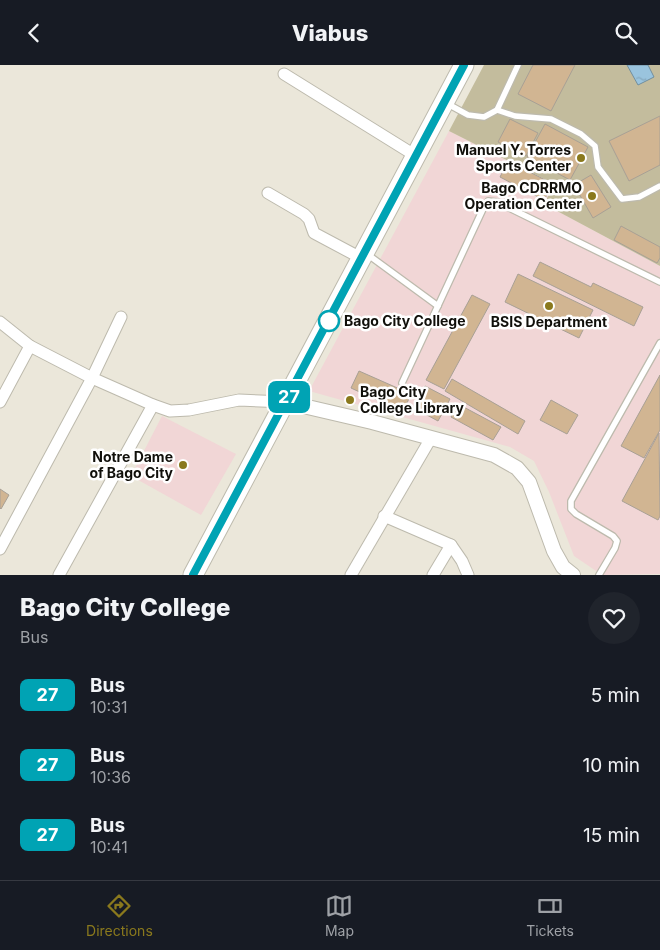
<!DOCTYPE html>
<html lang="en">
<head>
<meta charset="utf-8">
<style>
	:root { --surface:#171b24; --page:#20242c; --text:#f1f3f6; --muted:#9ea1a6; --line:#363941; --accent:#8a791d }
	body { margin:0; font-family:Inter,sans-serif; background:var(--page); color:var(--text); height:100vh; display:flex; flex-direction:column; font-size:19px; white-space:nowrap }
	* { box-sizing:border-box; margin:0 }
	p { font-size:16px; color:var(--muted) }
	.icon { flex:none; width:28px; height:28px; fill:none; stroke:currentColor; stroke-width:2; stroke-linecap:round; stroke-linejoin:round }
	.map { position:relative; height:510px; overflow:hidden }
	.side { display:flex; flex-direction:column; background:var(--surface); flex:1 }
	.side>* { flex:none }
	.badge { padding:0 10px; border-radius:8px; font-size:18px; line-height:32px }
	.map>.badge { position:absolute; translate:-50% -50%; box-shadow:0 0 0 2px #fff }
	.round { display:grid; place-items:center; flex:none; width:52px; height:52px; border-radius:26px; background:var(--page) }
	.summary { display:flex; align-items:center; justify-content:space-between; height:85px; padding:0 20px }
	h1 { font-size:24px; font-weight:800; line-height:38px }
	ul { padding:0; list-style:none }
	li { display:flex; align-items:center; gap:15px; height:70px; padding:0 20px }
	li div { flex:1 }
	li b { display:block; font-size:19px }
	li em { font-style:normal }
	li .badge { min-width:55px; font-weight:700; text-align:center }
	header { display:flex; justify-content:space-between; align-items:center; height:65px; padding:0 20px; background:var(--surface); font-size:22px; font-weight:800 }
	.menu { display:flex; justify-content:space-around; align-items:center; height:70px; border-top:1px solid var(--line); background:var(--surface); font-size:14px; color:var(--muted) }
	.menu a { display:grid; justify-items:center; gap:2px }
	.menu .active { color:var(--accent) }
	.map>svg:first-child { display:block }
</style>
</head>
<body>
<header><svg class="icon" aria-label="back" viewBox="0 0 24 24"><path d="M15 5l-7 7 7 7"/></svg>Viabus<svg class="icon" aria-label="search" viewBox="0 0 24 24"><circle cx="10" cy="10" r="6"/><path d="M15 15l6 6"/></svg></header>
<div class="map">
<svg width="660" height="510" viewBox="0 0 660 510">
	<defs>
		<pattern id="water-ripples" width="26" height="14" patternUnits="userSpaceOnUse" patternTransform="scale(1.25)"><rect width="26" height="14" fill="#9ac4de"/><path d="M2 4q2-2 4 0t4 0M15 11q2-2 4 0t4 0" fill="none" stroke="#84a7bd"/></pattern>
	</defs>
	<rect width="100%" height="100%" fill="#ebe7da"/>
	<g fill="#f1d6d6">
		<path d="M 449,66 L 554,119 L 544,139 L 660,201 L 660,509 L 602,510 L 574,491 L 549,427 L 534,396 L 510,382 L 309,326 Z"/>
		<path d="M 162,351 L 236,389 L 201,450 L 131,411 Z"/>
	</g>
	<path fill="#c3bc9d" d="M 484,0 L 660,0 L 660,201 L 544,139 L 554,119 L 449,66 Z"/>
	<path fill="url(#water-ripples)" stroke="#718e9e" d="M 627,0 L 648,0 L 654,12 L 638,20 Z"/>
	<g fill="#d1b592" stroke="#a8a095">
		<path d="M 533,0 L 575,0 L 551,46 L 518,29 Z"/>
		<path d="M 660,51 L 660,100 L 629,116 L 609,76 Z"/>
		<path d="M 510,54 L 538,68 L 526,91 L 498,77 Z"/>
		<path d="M 545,59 L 588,82 L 570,115 L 527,92 Z"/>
		<path d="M 508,96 L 553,119 L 544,135 L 500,112 Z"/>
		<path d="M 591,110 L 611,142 L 593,153 L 574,120 Z"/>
		<path d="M 621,161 L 660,182 L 660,193 L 657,198 L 614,175 Z"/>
		<path d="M 540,197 L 591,222 L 593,218 L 643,242 L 634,261 L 533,211 Z"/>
		<path d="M 518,209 L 593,245 L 579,273 L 505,237 Z"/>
		<path d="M 472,230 L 490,239 L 444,324 L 426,315 Z"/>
		<path d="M 359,306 L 411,329 L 403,347 L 351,323 Z"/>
		<path d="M 660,310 L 660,365 L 644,393 L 621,381 Z"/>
		<path d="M 452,314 L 525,356 L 518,369 L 445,326 Z"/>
		<path d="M 425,321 L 450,334 L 438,356 L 414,343 Z"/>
		<path d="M 551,335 L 578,350 L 567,369 L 540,355 Z"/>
		<path d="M 458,339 L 501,362 L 493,375 L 451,352 Z"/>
		<path d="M 659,368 L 660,451 L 658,455 L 622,436 Z"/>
		<path d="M 0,424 L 9,430 L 1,444 L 0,443 Z"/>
	</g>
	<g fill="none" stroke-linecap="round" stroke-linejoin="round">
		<defs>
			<g id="service">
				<path d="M 446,38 L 468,50 L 484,52 L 497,45 L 518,0"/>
				<path d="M 497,45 L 515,51 L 551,54 L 581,69 L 595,81 L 598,102 L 622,134 L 639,132 L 660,121"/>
				<path d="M 367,189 L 438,241"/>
				<path d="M 402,318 L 483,144 L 488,136 L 497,137 L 660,217"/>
				<path d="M 599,510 L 615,483 L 617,476 L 613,471 L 576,449 L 571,444 L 571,436 L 660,278"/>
			</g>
			<g id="minor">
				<path d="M 284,9 L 416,91"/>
				<path d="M 268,128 L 304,149 L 309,154 L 314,168 L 361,193"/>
				<path d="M 0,257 L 30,281 L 92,313 L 153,340 L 170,346 L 189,345 L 239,335 L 286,337"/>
				<path d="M 0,337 L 30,281"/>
				<path d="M 384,451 L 451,480 L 462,496 L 468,510"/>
				<path d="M 0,484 L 92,313 L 121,252"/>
				<path d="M 59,510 L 153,340"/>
				<path d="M 351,510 L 431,373"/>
				<path d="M 433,510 L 451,480"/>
			</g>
			<path id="tertiary" d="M 286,337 L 372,357 L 494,390 L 517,403 L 529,417 L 554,486 L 563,502 L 573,510"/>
			<path id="trunk" d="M 193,510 L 464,0"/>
		</defs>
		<use href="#service" stroke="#bdbaad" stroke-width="8"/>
		<use href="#minor" stroke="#bdbaad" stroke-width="13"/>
		<use href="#tertiary" stroke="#bdbaad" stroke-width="16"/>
		<use href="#trunk" stroke="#bdbaad" stroke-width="21"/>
		<use href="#service" stroke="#fff" stroke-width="5.5"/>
		<use href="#minor" stroke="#fff" stroke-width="11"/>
		<use href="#tertiary" stroke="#fff" stroke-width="14"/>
		<use href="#trunk" stroke="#fff" stroke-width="19"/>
	</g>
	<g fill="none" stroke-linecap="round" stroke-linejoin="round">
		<defs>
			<path id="line" d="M 193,510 L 464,0"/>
		</defs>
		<use href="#line" stroke="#fff" stroke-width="11"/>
		<use href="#line" stroke="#00a3b4" stroke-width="8"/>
	</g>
	<g fill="#8a791d" stroke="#fff" stroke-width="2">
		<circle cx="581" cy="93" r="5"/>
		<circle cx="592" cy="131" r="5"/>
		<circle cx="549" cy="241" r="5"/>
		<circle cx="350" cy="335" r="5"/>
		<circle cx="183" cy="400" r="5"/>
	</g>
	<circle fill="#fff" stroke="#00a3b4" stroke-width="2.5" cx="329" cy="256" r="10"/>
	<g text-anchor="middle" stroke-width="5" stroke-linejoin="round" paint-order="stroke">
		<g font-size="14" font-weight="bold" fill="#100f0a" stroke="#fff" text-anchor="end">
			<text x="571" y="90">Manuel Y. Torres<tspan x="571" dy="16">Sports Center</tspan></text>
			<text x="582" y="128">Bago CDRRMO<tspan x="582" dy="16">Operation Center</tspan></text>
			<text x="549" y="262" text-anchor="middle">BSIS Department</text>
			<text x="360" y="332" text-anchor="start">Bago City<tspan x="360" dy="16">College Library</tspan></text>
			<text x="173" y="397">Notre Dame<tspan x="173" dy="16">of Bago City</tspan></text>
		</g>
		<g font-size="14" font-weight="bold" fill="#100f0a" stroke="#fff" text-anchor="start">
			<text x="344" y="261">Bago City College</text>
		</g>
	</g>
</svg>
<b class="badge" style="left:289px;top:332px;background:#00a3b4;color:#fff">27</b>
</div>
<section class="side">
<div class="summary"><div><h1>Bago City College</h1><p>Bus</p></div><a class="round"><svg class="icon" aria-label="heart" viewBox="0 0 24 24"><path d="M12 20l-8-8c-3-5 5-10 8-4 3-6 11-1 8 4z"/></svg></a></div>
<ul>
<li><span class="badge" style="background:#00a3b4;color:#fff">27</span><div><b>Bus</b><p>10:31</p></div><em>5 min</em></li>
<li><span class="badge" style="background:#00a3b4;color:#fff">27</span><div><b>Bus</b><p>10:36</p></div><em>10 min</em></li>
<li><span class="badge" style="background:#00a3b4;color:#fff">27</span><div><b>Bus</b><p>10:41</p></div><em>15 min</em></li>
</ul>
</section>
<nav class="menu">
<a class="active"><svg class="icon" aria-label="directions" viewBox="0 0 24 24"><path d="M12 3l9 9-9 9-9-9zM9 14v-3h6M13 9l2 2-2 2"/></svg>Directions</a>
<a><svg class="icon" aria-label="map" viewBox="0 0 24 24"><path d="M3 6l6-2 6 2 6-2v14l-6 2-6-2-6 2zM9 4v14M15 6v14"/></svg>Map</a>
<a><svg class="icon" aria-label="tickets" viewBox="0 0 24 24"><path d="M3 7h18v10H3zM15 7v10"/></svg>Tickets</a>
</nav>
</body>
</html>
